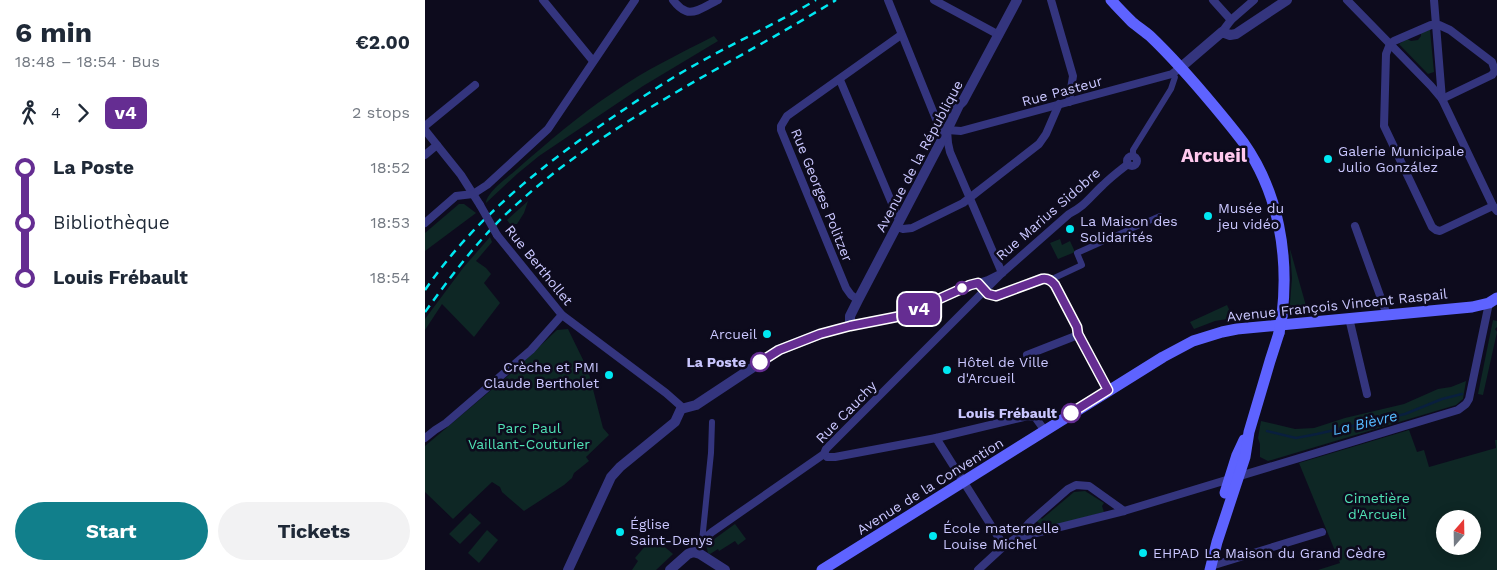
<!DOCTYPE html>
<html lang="en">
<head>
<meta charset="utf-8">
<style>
	:root { --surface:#fff; --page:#f2f2f3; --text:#1f2937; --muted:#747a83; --accent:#117f8b }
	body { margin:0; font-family:"Work Sans",sans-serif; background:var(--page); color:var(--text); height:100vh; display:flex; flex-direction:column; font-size:19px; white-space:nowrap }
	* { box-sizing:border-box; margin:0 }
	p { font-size:16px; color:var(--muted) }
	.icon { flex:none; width:28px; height:28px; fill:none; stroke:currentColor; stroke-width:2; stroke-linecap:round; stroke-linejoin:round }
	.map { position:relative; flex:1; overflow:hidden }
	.panel { display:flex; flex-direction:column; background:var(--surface); width:425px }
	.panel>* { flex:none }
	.badge { padding:0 10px; border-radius:8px; font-size:18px; line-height:32px }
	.needle { width:32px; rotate:20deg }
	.tools { position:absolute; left:1011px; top:510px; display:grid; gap:10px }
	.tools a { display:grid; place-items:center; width:45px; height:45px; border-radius:50%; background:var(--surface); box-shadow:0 2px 12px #0003; font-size:25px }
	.map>.badge { position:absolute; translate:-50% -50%; box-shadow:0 0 0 2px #fff }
	.legs { display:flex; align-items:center; gap:8px; height:55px; padding:0 15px; font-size:16px }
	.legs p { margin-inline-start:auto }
	.head { display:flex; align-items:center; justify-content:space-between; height:85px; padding:0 15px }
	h1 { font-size:28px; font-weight:700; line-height:38px }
	.primary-button { display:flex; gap:10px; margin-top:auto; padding:10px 15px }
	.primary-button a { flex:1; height:58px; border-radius:30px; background:var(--accent); color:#fff; font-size:20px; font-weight:700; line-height:58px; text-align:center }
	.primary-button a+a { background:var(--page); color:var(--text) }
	ul { padding:0 15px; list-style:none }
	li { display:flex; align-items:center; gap:18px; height:55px; font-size:19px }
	li i { display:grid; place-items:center; width:8px; height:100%; margin:0 6px; background:currentColor }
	li i::after { content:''; width:12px; height:12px; margin:-6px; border:4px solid; border-radius:50%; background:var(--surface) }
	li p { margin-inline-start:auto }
	li:first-child i { background:linear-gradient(#0000 50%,currentColor 0) }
	li:last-child i { background:linear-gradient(currentColor 50%,#0000 0) }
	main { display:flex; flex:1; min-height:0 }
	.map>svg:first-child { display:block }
</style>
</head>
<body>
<main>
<section class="panel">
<div class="head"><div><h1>6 min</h1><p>18:48 – 18:54 · Bus</p></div><b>€2.00</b></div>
<div class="legs"><svg class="icon" aria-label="walk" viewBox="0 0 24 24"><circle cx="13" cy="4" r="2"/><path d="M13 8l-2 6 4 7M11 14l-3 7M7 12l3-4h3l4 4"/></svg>4<svg class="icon" aria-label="forward" viewBox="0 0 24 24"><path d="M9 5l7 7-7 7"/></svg><b class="badge" style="background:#652d92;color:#fff">v4</b><p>2 stops</p></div>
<ul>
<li><i style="color:#652d92"></i><b>La Poste</b><p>18:52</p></li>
<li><i style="color:#652d92"></i><span>Bibliothèque</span><p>18:53</p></li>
<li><i style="color:#652d92"></i><b>Louis Frébault</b><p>18:54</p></li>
</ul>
<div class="primary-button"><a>Start</a><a>Tickets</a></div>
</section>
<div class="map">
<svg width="1072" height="570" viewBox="0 0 1072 570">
	<rect width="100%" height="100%" fill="#0d0b1d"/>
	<g fill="#0e2725" fill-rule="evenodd">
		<path d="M 1004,30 L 1005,30 L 1009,72 L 1003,74 L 974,44 L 982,39 L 986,41 L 993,40 L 996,36 L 996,32 Z"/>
		<path d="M 289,36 L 293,41 L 218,86 L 114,156 L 92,174 L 61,203 C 62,192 82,178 91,170 C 122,143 154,115 189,92 C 220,70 256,53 289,36 Z"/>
		<path d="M 103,201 L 99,213 L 92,224 L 85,224 L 82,220 Z"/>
		<path d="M 34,204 L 39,204 L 51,213 L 0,251 L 0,233 Z"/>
		<path d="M 65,237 L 67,242 L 51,261 L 61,268 L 66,274 L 59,283 L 75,303 L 49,337 L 17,304 L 0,330 L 0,319 L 38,268 Z"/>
		<path d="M 635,239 L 637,245 L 645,241 L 650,252 L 633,259 L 625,243 Z"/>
		<path d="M 865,249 L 883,313 L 880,315 L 864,316 L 867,278 Z"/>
		<path d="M 802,305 L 808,318 L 790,321 L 769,329 L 765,322 Z"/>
		<path d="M 1068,320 L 1072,321 L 1072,327 L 1070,329 L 1072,332 L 1058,395 L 1053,394 Z"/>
		<path d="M 143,329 L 163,370 L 178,428 L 184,435 L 161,457 L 164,461 L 149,473 L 147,478 L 139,485 L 99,511 L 77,492 L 75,487 L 67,482 L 28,519 L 0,492 L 0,446 L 84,375 L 132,330 Z"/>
		<path d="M 1041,381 L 1038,399 L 1031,405 L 843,461 L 835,457 L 835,444 L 833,438 L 836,421 L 870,429 L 889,428 L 920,418 L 979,404 L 1013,389 L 1026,387 Z"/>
		<path d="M 984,430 L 992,452 L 999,450 L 1004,467 L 1071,448 L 1070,440 L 1072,440 L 1072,570 L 893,570 L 915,563 L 874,463 ZM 1020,519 L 1048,519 L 1048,546 L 1020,546 Z"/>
		<path d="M 660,491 L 679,503 L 677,506 L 679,512 L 617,529 L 616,524 L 611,521 L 615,517 L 617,519 L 649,492 Z"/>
		<path d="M 45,513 L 56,523 L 35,544 L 24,534 Z"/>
		<path d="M 310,524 L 321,539 L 313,545 L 310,541 L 294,551 L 293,549 L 285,554 L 283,553 L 281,545 Z"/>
		<path d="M 62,530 L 73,540 L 54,563 L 43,553 Z"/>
		<path d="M 228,537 L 248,554 L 231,570 L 207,570 L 213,561 L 210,558 Z"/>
	</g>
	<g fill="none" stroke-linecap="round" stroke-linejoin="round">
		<path stroke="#091f3e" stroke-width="2.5" d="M 842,431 L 871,438 L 892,434 L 980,414 L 1017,399 L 1037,394"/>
		<g stroke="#34357e" stroke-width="6">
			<path d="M 708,156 L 708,150 L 746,89 L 750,77 L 747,74"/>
			<path d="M 625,280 L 657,265 L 652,253 L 735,216"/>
			<path d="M 277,541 L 286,453 L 287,422"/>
		</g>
		<g stroke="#34357e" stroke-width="8">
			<path d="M 118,0 L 168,61"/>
			<path d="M 248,0 C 251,4 256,9 261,11 C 270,15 284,4 293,0"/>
			<path d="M 463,0 L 511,119 L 514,123 L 522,130 L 523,143 L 525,152 L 577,273"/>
			<path d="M 509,0 L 574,35"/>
			<path d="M 626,0 L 648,76 L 644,102"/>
			<path d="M 788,0 L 806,20"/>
			<path d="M 922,0 L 1006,86 L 1017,99 L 1068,206 L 1072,211"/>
			<path d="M 1009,0 L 1017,99"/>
			<path d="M 797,32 L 806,20 L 829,0"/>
			<path d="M 415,80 L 474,220"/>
			<path d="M 1017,99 L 1067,75 L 1070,71 L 1067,62 L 1025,30 L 1014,25 L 1006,25 L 969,41 L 965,44 L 961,54 L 959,126 L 1007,227 L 1011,230 L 1015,231 L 1068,206"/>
			<path d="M 0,126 L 50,85"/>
			<path d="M 0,130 L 36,175 L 55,205"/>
			<path d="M 522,130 L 536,131 L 747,74 L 755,68"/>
			<path d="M 0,155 L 12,145"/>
			<circle cx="707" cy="161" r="5"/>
			<path d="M 0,223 L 31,196 L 48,194 L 62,185 L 123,129 L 210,0"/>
			<path d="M 930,226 L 962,315"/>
			<path d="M 472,227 L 478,229 L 487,228 L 538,203 L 614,144 L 621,134 L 634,104"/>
			<path d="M 72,235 L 137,315 L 241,393 L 258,408"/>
			<path d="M 558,287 L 563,294 L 571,296 L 617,279 L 622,279 L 627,281 L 652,327 L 653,335 L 683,390"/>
			<path d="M 433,300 L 426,295 L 421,288 L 356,130 L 356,126 L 362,116 L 476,35"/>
			<path d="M 924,318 L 942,394"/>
			<path d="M 425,326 L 477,316 L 538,288 L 563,280 L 577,273 L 644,214 C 660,206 665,197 678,185 C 686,177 694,171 703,164"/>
			<path d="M 602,355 L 653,335"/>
			<path d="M 0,438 L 10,430 L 21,423 L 106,350 L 137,315"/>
			<path d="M 511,438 L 579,546"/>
			<path d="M 399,454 L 402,457 L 410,457 L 511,438 L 603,416 L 610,417 L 620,431"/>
			<path d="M 599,536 L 600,528 L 604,523 L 643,489 L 651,485 L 664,486 L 699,511"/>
			<path d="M 271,552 L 275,542 L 287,532 L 399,454 L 401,449 L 577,273"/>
			<path d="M 786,566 L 897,532"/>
			<path d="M 553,570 L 579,546 L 591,538 L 699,511 L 1033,410 L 1041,404 L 1044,399 L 1064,303"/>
		</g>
		<g stroke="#34357e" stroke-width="10">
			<path d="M 755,68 L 797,32 L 805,35 L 811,34 L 862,0"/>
			<path d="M 143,570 L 186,477 L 195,467 L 250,422 L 256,409 L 271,405 L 354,350 L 395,334 L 425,326 L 425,316 L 433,300 L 522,130 L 534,105 L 538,101 L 592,0"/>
			<path d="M 245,570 L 263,554 L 268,552 L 275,554 L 300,570"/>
		</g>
		<g stroke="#5e63ff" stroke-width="11">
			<path d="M 686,0 C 693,8 700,15 707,22 C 713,27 719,31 725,36 C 748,58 769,82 789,106 C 799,118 809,130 818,142 C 854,193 864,255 857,316"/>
			<path d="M 800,493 L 812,455 L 819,440"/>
			<path d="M 397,570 L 738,357 L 768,341 L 797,332 L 812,329 L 1047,307 L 1064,303 L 1072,298"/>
			<path d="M 785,570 L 792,542 L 820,457 L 824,432 L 845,361 L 854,333"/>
		</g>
		<g stroke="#00e8f2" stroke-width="2.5" stroke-dasharray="8 6" stroke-linecap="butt">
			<path d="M 0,290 C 48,220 116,166 185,119 C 210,102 235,85 261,70 C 304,45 349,25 391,0"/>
			<path d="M 0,312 C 24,279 49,245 79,216 C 175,124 299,69 411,0"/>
		</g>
		<path stroke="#34357e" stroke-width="8" d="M 55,205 L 72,235"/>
		<path stroke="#5e63ff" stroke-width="11" d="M 854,333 L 857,316"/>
	</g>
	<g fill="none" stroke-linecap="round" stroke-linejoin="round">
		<defs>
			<path id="line-1" d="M 335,362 L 354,350 L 395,334 L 425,326 L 476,316 L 545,285 L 553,283 L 563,294 L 571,296 L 617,279 C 622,278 626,280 630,285 L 652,327 L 653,334 L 683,390 L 646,413"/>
		</defs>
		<use href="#line-1" stroke="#fff" stroke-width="11"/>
		<use href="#line-1" stroke="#652d92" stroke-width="8"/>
	</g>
	<g fill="#00e8f2" stroke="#0d0b1d" stroke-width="2">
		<circle cx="903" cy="159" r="5"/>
		<circle cx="783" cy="216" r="5"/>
		<circle cx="645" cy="229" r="5"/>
		<circle cx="342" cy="334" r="5"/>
		<circle cx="522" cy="370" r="5"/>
		<circle cx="184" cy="375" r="5"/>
		<circle cx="195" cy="532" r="5"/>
		<circle cx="508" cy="536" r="5"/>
		<circle cx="718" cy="553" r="5"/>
	</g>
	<g fill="#fff" stroke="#652d92" stroke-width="2.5">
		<circle cx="537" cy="288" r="6"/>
		<circle cx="335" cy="362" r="9"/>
		<circle cx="646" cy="413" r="9"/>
	</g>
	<g text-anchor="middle" stroke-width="5" stroke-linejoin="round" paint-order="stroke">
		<g font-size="14" fill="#cac7ff" stroke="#0d0b1d">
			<text transform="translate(637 91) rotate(-15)" y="5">Rue Pasteur</text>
			<text transform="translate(494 156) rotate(-62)" y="5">Avenue de la République</text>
			<text transform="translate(397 195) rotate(68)" y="5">Rue Georges Politzer</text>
			<text transform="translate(623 214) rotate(-41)" y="5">Rue Marius Sidobre</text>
			<text transform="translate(114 265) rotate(51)" y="5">Rue Berthollet</text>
			<text transform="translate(912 305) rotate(-6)" y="5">Avenue François Vincent Raspail</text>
			<text transform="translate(421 412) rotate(-46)" y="5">Rue Cauchy</text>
			<text transform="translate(505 486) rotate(-32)" y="5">Avenue de la Convention</text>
		</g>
		<g font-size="14" fill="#cac7ff" stroke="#0d0b1d" text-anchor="start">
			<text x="913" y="156">Galerie Municipale<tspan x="913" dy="16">Julio González</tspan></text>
			<text x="793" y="213">Musée du<tspan x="793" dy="16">jeu vidéo</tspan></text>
			<text x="655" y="226">La Maison des<tspan x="655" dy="16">Solidarités</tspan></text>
			<text x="332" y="339" text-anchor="end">Arcueil</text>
			<text x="532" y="367">Hôtel de Ville<tspan x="532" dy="16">d'Arcueil</tspan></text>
			<text x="174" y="372" text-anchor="end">Crèche et PMI<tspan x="174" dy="16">Claude Bertholet</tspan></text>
			<text x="205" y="529">Église<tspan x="205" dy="16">Saint-Denys</tspan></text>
			<text x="518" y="533">École maternelle<tspan x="518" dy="16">Louise Michel</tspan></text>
			<text x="728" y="558">EHPAD La Maison du Grand Cèdre</text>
		</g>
		<g font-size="14" font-weight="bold" fill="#cac7ff" stroke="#0d0b1d" text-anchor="end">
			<text x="321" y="367">La Poste</text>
			<text x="632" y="418">Louis Frébault</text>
		</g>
		<g font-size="14" fill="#50e2b5" stroke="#0d0b1d">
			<text x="104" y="433">Parc Paul<tspan x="104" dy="16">Vaillant-Couturier</tspan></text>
			<text x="952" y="503">Cimetière<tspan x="952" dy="16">d'Arcueil</tspan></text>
		</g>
		<g font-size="15" font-style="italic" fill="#55baff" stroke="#0d0b1d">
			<text transform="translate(940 423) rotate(-13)" y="5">La Bièvre</text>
		</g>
		<g font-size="19" font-weight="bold" fill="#ffc9ee" stroke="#0d0b1d">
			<text x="789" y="162">Arcueil</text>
		</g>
	</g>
</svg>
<div class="tools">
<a><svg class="needle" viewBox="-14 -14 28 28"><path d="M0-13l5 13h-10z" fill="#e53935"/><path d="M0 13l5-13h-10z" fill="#747a83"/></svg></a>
</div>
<b class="badge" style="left:494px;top:309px;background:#652d92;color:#fff">v4</b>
</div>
</main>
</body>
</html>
